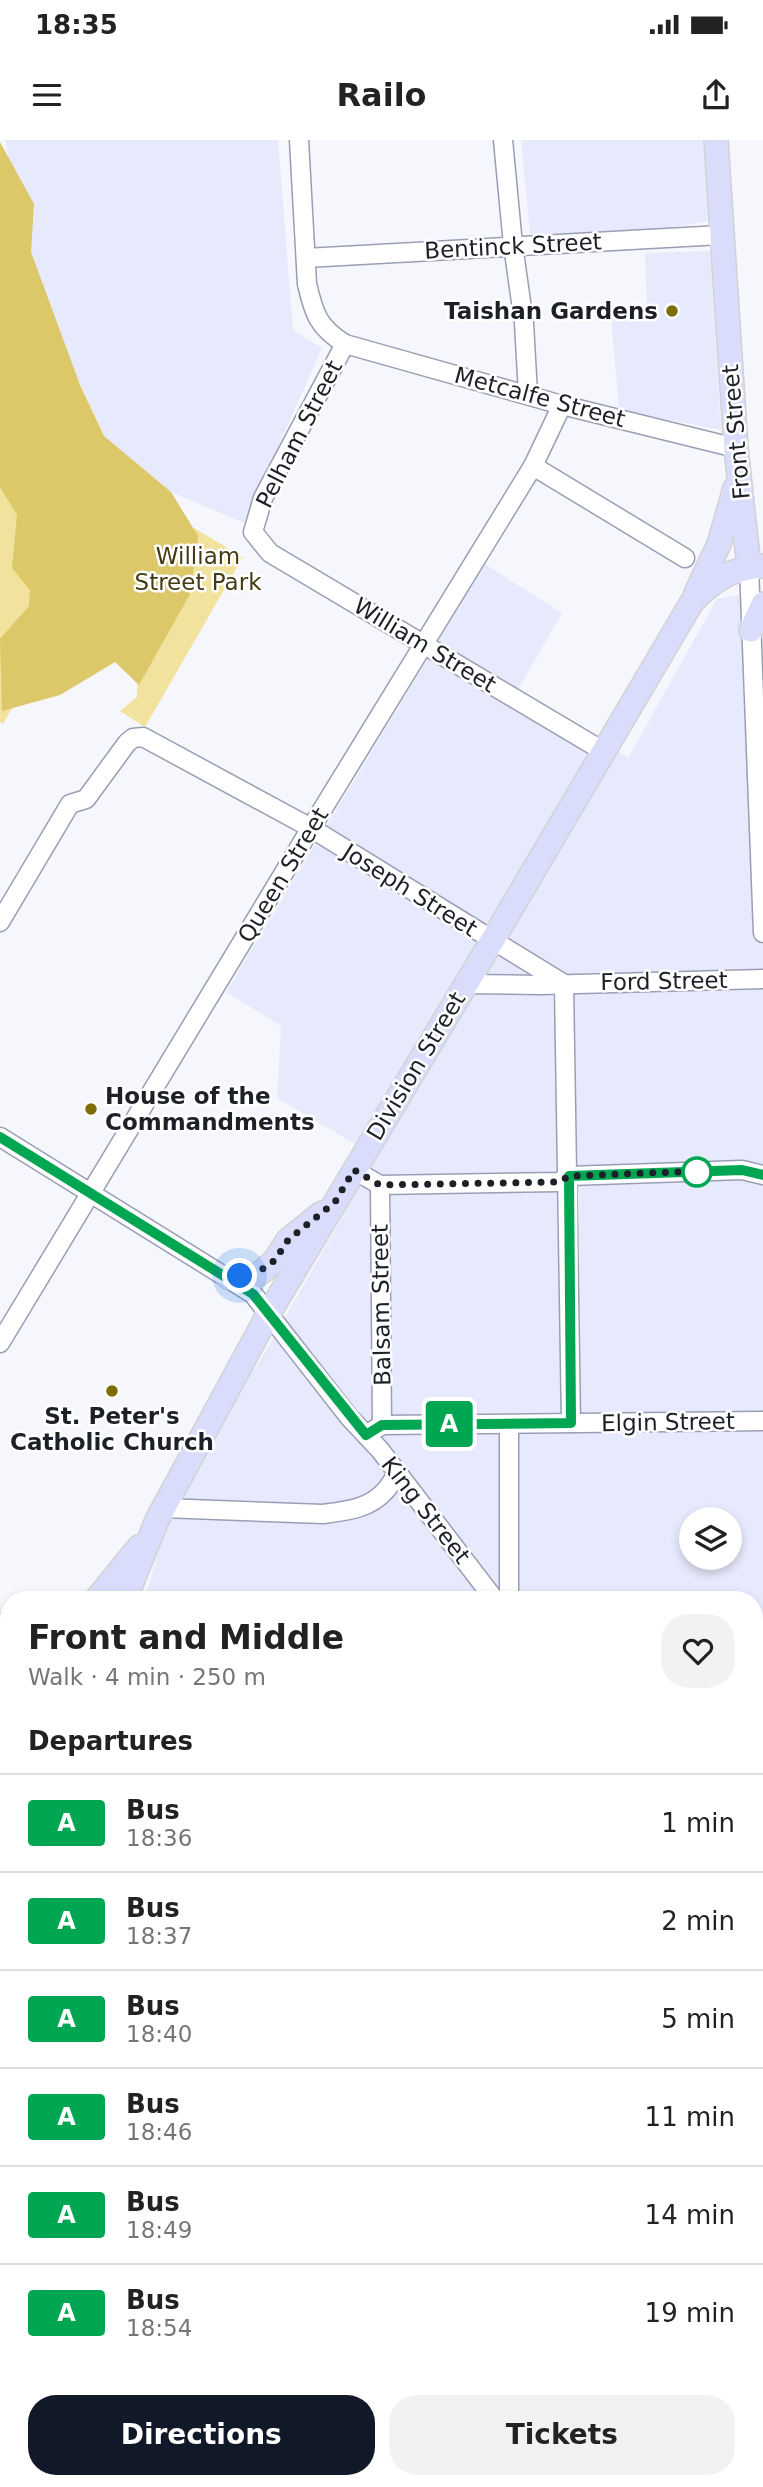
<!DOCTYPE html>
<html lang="en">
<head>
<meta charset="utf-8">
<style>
	:root { --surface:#fff; --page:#f2f2f2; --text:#222; --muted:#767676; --line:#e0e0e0; --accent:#111827 }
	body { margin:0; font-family:"DejaVu Sans",sans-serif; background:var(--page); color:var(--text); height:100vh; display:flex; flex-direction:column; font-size:26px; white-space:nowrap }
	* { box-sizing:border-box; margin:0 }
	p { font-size:23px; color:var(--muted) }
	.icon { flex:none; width:38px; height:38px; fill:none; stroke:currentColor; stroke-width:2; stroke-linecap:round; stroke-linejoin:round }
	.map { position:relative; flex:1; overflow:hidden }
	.panel { position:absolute; left:0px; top:1451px; width:763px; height:898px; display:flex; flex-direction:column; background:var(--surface); border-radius:28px 28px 0 0; box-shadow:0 4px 10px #0003 }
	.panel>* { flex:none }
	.badge { padding:0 14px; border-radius:5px; font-size:24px; line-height:46px }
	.buttons { position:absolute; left:679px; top:1367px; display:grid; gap:14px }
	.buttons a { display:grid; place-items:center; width:63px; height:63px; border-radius:50%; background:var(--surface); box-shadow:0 4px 10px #0003; font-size:35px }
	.you { position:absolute; width:35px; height:35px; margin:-18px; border:5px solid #fff; border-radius:50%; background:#1a73e8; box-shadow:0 0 0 10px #1a73e833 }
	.map>.badge { position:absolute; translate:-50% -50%; box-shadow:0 0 0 4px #fff }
	h2 { padding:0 28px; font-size:26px; line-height:63px }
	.round { display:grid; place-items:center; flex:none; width:74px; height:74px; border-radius:28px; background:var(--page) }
	.overview { display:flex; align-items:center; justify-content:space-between; height:119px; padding:0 28px }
	h1 { font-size:33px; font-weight:600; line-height:52px }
	.primary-button { display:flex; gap:14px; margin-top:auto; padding:14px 28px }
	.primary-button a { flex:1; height:80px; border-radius:28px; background:var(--accent); color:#fff; font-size:28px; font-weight:600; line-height:80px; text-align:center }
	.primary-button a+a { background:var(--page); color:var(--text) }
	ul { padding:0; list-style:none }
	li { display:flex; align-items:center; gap:21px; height:98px; padding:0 28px; border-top:2px solid var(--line) }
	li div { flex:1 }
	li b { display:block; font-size:26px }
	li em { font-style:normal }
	li .badge { min-width:77px; font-weight:700; text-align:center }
	.status { display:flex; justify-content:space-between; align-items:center; height:49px; padding:0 35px; background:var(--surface); direction:ltr }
	.status svg { height:19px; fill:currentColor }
	header { display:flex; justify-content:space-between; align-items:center; height:91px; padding:0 28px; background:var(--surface); font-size:32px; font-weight:600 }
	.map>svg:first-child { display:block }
</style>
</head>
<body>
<div class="status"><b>18:35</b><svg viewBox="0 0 49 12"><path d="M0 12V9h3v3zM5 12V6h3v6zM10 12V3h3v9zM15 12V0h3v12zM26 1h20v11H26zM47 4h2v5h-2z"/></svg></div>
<header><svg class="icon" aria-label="menu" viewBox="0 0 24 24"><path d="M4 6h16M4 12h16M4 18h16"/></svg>Railo<svg class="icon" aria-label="share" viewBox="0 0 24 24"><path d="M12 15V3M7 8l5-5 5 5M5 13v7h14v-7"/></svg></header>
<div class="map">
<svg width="763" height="2347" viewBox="0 0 763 2347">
	<rect width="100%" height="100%" fill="#f6f7fc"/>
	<g fill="#e7eafd" fill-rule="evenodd">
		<path d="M 5,0 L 278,0 L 293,190 L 322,208 L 244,383 L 171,352 L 104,296 L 31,137 Z"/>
		<path d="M 521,0 L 703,0 L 708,81 L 645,92 L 530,94 Z"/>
		<path d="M 710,111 L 721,290 L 619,270 L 610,166 L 647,166 L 645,113 Z"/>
		<path d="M 485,424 L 562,473 L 517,551 L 628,618 L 717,459 L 763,451 L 763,1523 L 758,1622 L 754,1623 L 754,1460 L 144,1460 L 169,1378 L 232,1261 L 261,1219 L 377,1017 L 277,958 L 281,886 L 226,852 ZM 691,1379 L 730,1379 L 730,1418 L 691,1418 Z"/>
		<path d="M 9,1634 L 9,1961 L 2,1972 L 0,1971 L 0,1649 Z"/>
		<path d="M 9,2020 L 9,2054 L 0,2048 L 0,2034 Z"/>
	</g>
	<g fill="#f1e29e">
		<path d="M 0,274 L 243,417 L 145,587 L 120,571 L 137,557 L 138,512 L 68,471 L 3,584 L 0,582 Z"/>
		<path d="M 754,1669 L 763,1670 L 763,1773 L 754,1773 Z"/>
	</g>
	<path fill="#dcc769" d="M 0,2 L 34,64 L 31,112 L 80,245 L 104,296 L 171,352 L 198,396 L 190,454 L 139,545 L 115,522 L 60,555 L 2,571 L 0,499 L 29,466 L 30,450 L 12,428 L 17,375 L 0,347 Z"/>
	<path fill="#d3bd60" d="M 754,2116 L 763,2117 L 763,2347 L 373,2347 L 379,2340 L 754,2340 Z"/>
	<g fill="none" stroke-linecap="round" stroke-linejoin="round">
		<defs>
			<g id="minor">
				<path d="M 299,0 L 307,144 C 314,174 318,187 345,204 L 562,265 L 736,308"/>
				<path d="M 503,0 L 513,105 L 524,183 L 528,254"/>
				<path d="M 306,118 L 721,95"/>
				<path d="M 345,204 L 263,358 L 253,392 L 270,413 L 603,611"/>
				<path d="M 533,326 L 685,418"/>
				<path d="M 749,427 L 763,793"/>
				<path d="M 0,782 L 70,664 L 86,659 L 127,603 L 133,598 L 143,597 L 311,688 L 564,844"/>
				<path d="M 466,844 L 541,845 L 763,839"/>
				<path d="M 564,844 L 571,1283"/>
				<path d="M 0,997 L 253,1154 L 349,1277 L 380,1310 L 495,1460"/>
				<path d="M 354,1030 L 380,1045 L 559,1042 L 569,1036 L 742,1030 L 763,1035"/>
				<path d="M 380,1045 L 382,1285"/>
				<path d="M 0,1203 L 311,688 L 533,326 L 562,265"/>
				<path d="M 509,1284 L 509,1460"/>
				<path d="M 366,1295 L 382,1285 L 763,1281"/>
				<path d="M 163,1368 L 323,1374 C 346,1371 369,1369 385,1351 C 390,1346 393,1339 398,1333"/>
				<path d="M 754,1636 L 763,1629"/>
				<path d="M 0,2006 L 9,1992"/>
			</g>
			<g id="major">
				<path d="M 716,0 L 736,308 L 749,427"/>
				<path d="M 696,453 L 719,404 L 735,348"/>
				<path d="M 751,490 L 763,464"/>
				<path d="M 228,1137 L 253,1137 L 263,1131 L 275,1120 L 288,1100 L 322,1073"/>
				<path d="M 96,1460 L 139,1407"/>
				<path d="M 125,1460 L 157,1380 L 269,1173 L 492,801 L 692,462 C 713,440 732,428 763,426"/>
				<path d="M 0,1485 L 9,1485"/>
				<path d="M 754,1513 L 763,1513"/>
			</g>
		</defs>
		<use href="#minor" stroke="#9a9eb4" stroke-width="21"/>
		<use href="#major" stroke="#d2d2d4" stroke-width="26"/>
		<use href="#minor" stroke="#fff" stroke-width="18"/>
		<use href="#major" stroke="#d9ddfb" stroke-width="23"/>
	</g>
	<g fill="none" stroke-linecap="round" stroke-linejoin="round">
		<defs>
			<path id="line" d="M 0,997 L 253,1154 L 366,1295 L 382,1285 L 571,1283 L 569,1036 L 742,1030 L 763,1035"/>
		</defs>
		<use href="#line" stroke="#fff" stroke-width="16"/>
		<use href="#line" stroke="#00a651" stroke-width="10"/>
		<path stroke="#1e2028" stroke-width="7" stroke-dasharray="0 12.6" d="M 240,1136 L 253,1136 L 275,1120 L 288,1100 L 335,1062 L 354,1030 L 380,1045 L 559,1042 L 569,1036 L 702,1031 L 697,1032"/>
	</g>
	<g fill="#7d6b03" stroke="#fff" stroke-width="2.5">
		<circle cx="672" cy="171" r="7"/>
		<circle cx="91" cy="969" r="7"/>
		<circle cx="112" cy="1251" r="7"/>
	</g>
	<circle fill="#fff" stroke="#00a651" stroke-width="3.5" cx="697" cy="1032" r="14"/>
	<g text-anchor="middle" stroke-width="5" stroke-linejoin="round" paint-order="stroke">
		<g font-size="23" fill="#1e2028" stroke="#fff">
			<text transform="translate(513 106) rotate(-3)" y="8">Bentinck Street</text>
			<text transform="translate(540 257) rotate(15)" y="8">Metcalfe Street</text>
			<text transform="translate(736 292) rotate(-95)" y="8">Front Street</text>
			<text transform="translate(299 294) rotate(-63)" y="8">Pelham Street</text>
			<text transform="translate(425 505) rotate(31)" y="8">William Street</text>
			<text transform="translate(283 735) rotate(-59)" y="8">Queen Street</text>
			<text transform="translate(410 750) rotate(32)" y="8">Joseph Street</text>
			<text transform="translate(664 841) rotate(-1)" y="8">Ford Street</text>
			<text transform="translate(416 926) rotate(-59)" y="8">Division Street</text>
			<text transform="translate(381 1165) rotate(-91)" y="8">Balsam Street</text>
			<text transform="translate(668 1282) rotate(-1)" y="8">Elgin Street</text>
			<text transform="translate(426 1370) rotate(52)" y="8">King Street</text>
		</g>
		<g font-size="23" font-weight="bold" fill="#1e2028" stroke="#fff" text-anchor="end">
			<text x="658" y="179">Taishan Gardens</text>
			<text x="105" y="964" text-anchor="start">House of the<tspan x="105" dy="26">Commandments</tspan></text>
			<text x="112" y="1284" text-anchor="middle">St. Peter's<tspan x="112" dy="26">Catholic Church</tspan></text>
		</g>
		<g font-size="23" fill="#443b13" stroke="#fff">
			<text x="198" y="424">William<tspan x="198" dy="26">Street Park</tspan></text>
		</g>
	</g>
</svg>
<div class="buttons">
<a><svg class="icon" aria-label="layers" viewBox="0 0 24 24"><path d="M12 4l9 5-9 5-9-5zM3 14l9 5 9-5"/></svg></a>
</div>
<div class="you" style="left:240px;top:1136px"></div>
<b class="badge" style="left:449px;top:1284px;background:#00a651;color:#fff">A</b>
<section class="panel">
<div class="overview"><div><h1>Front and Middle</h1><p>Walk · 4 min · 250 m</p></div><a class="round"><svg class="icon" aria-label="heart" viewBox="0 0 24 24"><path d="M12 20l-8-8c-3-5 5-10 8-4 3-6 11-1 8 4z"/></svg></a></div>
<h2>Departures</h2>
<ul>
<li><span class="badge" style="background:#00a651;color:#fff">A</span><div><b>Bus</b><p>18:36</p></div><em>1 min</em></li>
<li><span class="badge" style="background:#00a651;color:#fff">A</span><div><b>Bus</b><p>18:37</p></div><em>2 min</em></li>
<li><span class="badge" style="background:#00a651;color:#fff">A</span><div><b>Bus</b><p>18:40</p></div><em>5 min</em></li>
<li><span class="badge" style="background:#00a651;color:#fff">A</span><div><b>Bus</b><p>18:46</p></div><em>11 min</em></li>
<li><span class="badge" style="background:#00a651;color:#fff">A</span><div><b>Bus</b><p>18:49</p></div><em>14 min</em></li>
<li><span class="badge" style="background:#00a651;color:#fff">A</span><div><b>Bus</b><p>18:54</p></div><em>19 min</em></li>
</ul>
<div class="primary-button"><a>Directions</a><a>Tickets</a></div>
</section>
</div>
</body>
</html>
